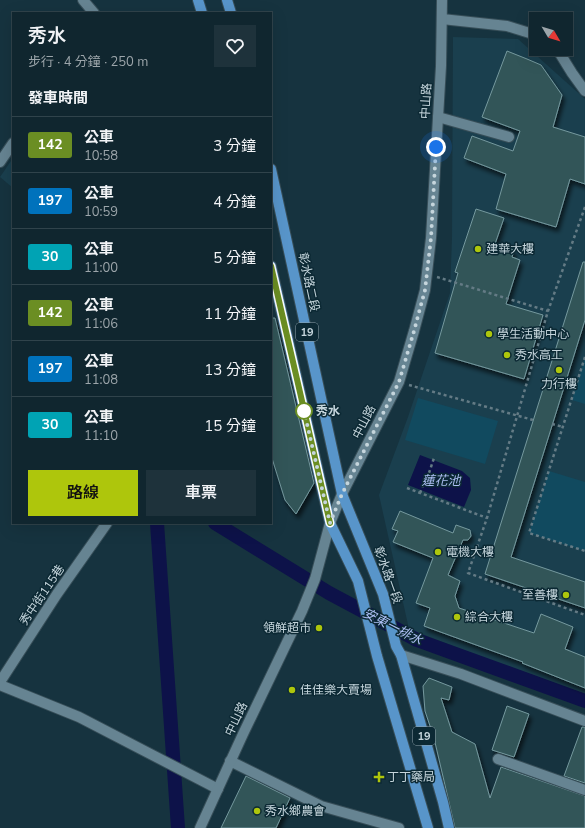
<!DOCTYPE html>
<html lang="zh-TW">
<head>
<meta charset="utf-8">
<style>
	:root { --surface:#10262f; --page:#1e323b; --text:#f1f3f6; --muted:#9ca5aa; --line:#30434b; --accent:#aec60c }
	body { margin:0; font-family:"Nunito Sans","Noto Sans TC",sans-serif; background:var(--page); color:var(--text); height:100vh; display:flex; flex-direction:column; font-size:15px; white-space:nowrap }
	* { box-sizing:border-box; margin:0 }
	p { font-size:13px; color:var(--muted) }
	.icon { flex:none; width:22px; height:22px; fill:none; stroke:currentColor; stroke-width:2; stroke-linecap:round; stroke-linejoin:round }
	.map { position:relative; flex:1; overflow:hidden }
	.sheet { position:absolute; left:12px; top:12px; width:260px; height:512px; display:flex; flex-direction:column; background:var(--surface); border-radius:0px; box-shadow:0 4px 16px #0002,0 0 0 1px var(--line) }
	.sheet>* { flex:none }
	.badge { padding:0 8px; border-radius:3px; font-size:14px; line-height:26px }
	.needle { width:26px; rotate:128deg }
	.controls { position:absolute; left:529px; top:12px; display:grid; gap:8px }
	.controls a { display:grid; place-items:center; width:44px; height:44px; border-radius:0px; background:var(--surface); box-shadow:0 4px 16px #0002,0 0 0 1px var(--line); font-size:20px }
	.you { position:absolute; width:20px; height:20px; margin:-10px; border:3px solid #fff; border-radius:50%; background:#1a73e8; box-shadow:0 0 0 6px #1a73e833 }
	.map>.badge { position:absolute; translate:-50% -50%; box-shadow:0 0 0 2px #fff }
	h2 { padding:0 16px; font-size:15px; line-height:36px }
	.round { display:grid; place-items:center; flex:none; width:42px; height:42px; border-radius:0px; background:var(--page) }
	.head { display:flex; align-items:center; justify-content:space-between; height:68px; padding:0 16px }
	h1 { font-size:19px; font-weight:600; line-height:30px }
	.action { display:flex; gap:8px; margin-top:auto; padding:8px 16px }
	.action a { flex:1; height:46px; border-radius:0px; background:var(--accent); color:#111; font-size:16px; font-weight:600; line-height:46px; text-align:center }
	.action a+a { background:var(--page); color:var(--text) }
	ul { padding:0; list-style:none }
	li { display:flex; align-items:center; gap:12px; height:56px; padding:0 16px; border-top:1px solid var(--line) }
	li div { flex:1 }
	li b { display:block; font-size:15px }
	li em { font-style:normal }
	li .badge { min-width:44px; font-weight:700; text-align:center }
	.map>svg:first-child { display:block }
</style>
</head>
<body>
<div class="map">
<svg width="585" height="828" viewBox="0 0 585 828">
	<defs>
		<filter id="shadow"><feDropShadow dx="2.5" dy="4.5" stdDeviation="2" flood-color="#0009"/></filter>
	</defs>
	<rect width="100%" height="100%" fill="#16333f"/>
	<g fill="#1a3f4e">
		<path d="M 453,37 L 518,39 L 585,99 L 585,697 L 409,629 L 379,495 L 408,417 L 450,293 L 452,238 Z"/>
		<path d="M 13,158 L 13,188 L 0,177 Z"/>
	</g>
	<g fill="#114a5f">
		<path d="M 585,357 L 585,404 L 572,400 Z"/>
		<path d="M 418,398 L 498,421 L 485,464 L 405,440 Z"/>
		<path d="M 549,471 L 585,482 L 585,551 L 529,533 Z"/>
	</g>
	<path fill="#0d1249" d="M 420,455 L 462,471 L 470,478 L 471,490 L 464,507 L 408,485 Z"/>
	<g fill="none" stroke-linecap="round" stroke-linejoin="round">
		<g stroke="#0d1249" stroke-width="14">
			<path d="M 157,523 L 178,828"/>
			<path d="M 215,523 L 329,593 L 417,640 L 585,701"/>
		</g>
	</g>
	<g fill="#315458" stroke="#75999e" filter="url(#shadow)">
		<path d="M 507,51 L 527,59 L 541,65 L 562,95 L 553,127 L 585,137 L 585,184 L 570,179 L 556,227 L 496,209 L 506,174 L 464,158 L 472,136 L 513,151 L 520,131 L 482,117 Z"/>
		<path d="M 476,209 L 504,218 L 495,244 L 514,250 L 512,257 L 520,260 L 506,304 L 543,315 L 524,379 L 435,353 L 458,273 L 455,272 Z"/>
		<path d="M 583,262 L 585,262 L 585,320 L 511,557 L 585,582 L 585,608 L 485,574 Z"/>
		<path d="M 271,318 L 275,318 L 314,483 L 296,514 L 285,500 L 271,455 Z"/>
		<path d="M 400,511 L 453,533 L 456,525 L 470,530 L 471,536 L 468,540 L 463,540 L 448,575 L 460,581 L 455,596 L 459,608 L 534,633 L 541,614 L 573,627 L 565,649 L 585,657 L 585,688 L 522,663 L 523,662 L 424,626 L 430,608 L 416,603 L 433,558 L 393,542 L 398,531 L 392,529 Z"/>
		<path d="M 429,678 L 452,687 L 449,700 L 441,698 L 452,732 L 475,744 L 490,798 L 501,767 L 585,796 L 585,828 L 455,828 L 434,738 L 425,711 L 423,686 Z"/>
		<path d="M 507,706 L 529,714 L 514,757 L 492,750 Z"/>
		<path d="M 582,727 L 585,727 L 585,783 L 564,776 Z"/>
		<path d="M 246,776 L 290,798 L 276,828 L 221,828 Z"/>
	</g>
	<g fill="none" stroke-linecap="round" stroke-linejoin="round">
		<defs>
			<g id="minor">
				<path d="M 83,0 L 94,13"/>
				<path d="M 442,19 L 507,26 L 536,35"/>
				<path d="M 555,49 L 559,52 L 572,73 L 585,91"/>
				<path d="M 438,117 L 509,137"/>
				<path d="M 0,162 L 13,143"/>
				<path d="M 401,655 L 461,674 L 585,721"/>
				<path d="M 0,682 L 57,594 L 107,523"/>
				<path d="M 0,685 L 79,717 L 218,789"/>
				<path d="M 498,759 L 585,790"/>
				<path d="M 230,761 L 321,806 L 399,828"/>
				<path d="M 200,828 L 243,734 L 302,611 L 315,579 L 330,523 L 342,494 L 399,382 L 414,331 L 425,290 L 431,238 L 441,66 L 442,0"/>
			</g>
			<g id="major">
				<path d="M 198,0 L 202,13"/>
				<path d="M 227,0 L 231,13"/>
				<path d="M 271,169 L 342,494 L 383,594 L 396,646 L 401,655 L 443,802 L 449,828"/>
				<path d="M 271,266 L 330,523 L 358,581 L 377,656 L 428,828"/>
			</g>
		</defs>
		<use href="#minor" stroke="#374e58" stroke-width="12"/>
		<use href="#major" stroke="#374e58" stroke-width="12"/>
		<g stroke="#647b85" stroke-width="2.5" stroke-dasharray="3 3" stroke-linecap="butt">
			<path d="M 585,207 L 548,311 L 487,518 L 468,573 L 585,615"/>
			<path d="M 437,277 L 548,311"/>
			<path d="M 585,357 L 529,533 L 585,551"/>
			<path d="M 409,385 L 533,420"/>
			<path d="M 552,424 L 563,427"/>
			<path d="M 429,473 L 434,458"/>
			<path d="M 407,488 L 487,518"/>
			<path d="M 420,493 L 425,480"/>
		</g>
		<use href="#minor" stroke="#668492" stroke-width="10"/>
		<use href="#major" stroke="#5895ca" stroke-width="10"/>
	</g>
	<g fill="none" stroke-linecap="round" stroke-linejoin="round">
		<defs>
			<path id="line" d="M 271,266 L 330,523"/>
		</defs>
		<use href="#line" stroke="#fff" stroke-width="9"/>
		<use href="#line" stroke="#6b8e23" stroke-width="6"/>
		<path stroke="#c5d5dc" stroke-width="4" stroke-dasharray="0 7.2" d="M 304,411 L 330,523 L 342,494 L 399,382 L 414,331 L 425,290 L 431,238 L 436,147"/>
	</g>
	<g fill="#aec60c" stroke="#0c2934" stroke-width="1.5">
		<circle cx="478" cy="249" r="4"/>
		<circle cx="489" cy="334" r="4"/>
		<circle cx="507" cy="355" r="4"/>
		<circle cx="559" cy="370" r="4"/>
		<circle cx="438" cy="552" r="4"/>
		<circle cx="566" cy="595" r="4"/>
		<circle cx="457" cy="617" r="4"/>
		<circle cx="319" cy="628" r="4"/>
		<circle cx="292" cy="690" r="4"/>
		<path d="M377 771h4v4h4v4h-4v4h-4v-4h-4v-4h4z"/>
		<circle cx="257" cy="811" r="4"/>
	</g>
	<circle fill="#fff" stroke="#6b8e23" stroke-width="2" cx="304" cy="411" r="8"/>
	<g text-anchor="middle" stroke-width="3" stroke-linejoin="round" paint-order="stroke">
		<g fill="#0c2934" stroke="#8ea1aa" stroke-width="1">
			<rect x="296" y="323" width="22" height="18" rx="3"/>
			<rect x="413" y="727" width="22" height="18" rx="3"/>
		</g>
		<g font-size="11" font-weight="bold" fill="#c5d5dc">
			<text x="307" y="336">19</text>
			<text x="424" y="740">19</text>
		</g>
		<g font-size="12" fill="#c5d5dc" stroke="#0c2934">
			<text transform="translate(426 101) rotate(-87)" y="4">中山路</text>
			<text transform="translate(309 282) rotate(78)" y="4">彰水路二段</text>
			<text transform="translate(364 422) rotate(-63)" y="4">中山路</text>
			<text transform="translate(388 575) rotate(70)" y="4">彰水路一段</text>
			<text transform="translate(42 595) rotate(-56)" y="4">秀中街115巷</text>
			<text transform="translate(236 719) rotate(-65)" y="4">中山路</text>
		</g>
		<g font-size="12" fill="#c5d5dc" stroke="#0c2934" text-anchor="start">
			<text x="486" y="253">建華大樓</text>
			<text x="497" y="338">學生活動中心</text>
			<text x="515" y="359">秀水高工</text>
			<text x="559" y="388" text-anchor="middle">力行樓</text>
			<text x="446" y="556">電機大樓</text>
			<text x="558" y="599" text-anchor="end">至善樓</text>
			<text x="465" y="621">綜合大樓</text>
			<text x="311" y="632" text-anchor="end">領鮮超市</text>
			<text x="300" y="694">佳佳樂大賣場</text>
			<text x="387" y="781">丁丁藥局</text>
			<text x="265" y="815">秀水鄉農會</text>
		</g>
		<g font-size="12" font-weight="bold" fill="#c5d5dc" stroke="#0c2934" text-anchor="start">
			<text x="316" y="415">秀水</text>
		</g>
		<g font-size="13" font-style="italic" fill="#adbef3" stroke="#0c2934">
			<text x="441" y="485">蓮花池</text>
			<text transform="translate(393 626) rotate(27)" y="5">安東一排水</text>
		</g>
	</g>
</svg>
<div class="controls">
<a><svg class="needle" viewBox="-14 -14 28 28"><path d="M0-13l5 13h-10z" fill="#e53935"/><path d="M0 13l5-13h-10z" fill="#9ca5aa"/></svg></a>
</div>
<div class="you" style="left:436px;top:147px"></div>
<section class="sheet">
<div class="head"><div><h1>秀水</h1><p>步行 · 4 分鐘 · 250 m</p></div><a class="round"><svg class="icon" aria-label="heart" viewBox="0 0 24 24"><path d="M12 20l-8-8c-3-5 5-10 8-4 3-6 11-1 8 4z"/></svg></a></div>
<h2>發車時間</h2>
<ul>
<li><span class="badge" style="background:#6b8e23;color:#fff">142</span><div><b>公車</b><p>10:58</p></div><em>3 分鐘</em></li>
<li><span class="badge" style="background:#0072bc;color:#fff">197</span><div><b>公車</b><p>10:59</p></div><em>4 分鐘</em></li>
<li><span class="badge" style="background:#00a3b4;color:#fff">30</span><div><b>公車</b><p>11:00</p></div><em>5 分鐘</em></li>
<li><span class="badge" style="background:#6b8e23;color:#fff">142</span><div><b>公車</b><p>11:06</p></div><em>11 分鐘</em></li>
<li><span class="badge" style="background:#0072bc;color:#fff">197</span><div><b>公車</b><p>11:08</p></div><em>13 分鐘</em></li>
<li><span class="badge" style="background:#00a3b4;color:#fff">30</span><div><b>公車</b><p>11:10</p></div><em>15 分鐘</em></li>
</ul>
<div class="action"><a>路線</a><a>車票</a></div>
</section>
</div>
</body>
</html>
